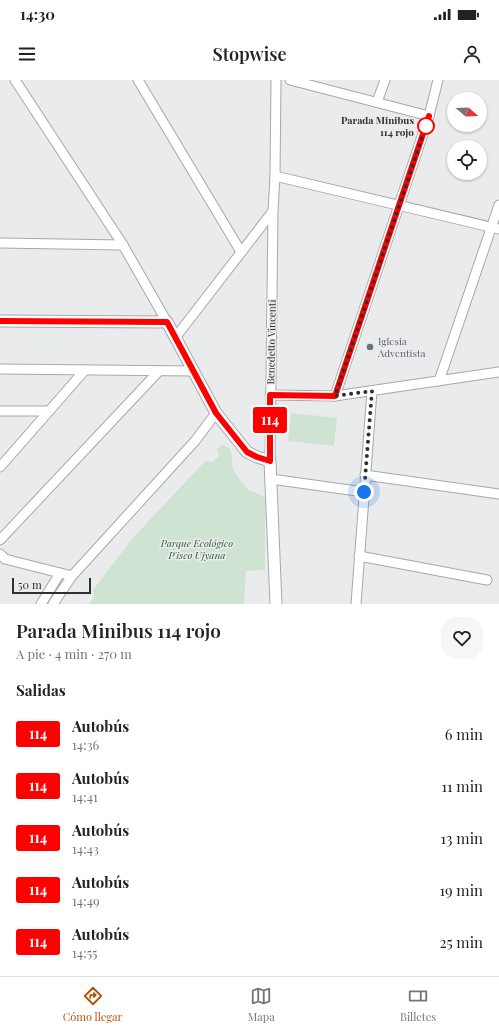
<!DOCTYPE html>
<html lang="es">
<head>
<meta charset="utf-8">
<style>
	:root { --surface:#fff; --page:#f6f6f6; --text:#222; --muted:#767676; --line:#e0e0e0; --accent:#b45309 }
	body { margin:0; font-family:"Playfair Display",serif; background:var(--page); color:var(--text); height:100vh; display:flex; flex-direction:column; font-size:15px; white-space:nowrap }
	* { box-sizing:border-box; margin:0 }
	p { font-size:13px; color:var(--muted) }
	.icon { flex:none; width:22px; height:22px; fill:none; stroke:currentColor; stroke-width:2; stroke-linecap:round; stroke-linejoin:round }
	.map { position:relative; height:524px; overflow:hidden }
	.sheet { display:flex; flex-direction:column; background:var(--surface); flex:1 }
	.sheet>* { flex:none }
	.badge { padding:0 8px; border-radius:3px; font-size:14px; line-height:26px }
	.needle { width:26px; rotate:109deg }
	.buttons { position:absolute; left:447px; top:12px; display:grid; gap:8px }
	.buttons a { display:grid; place-items:center; width:40px; height:40px; border-radius:50%; background:var(--surface); box-shadow:0 1px 3px #0004; font-size:20px }
	.scale { position:absolute; left:12px; bottom:10px; width:79px; box-sizing:border-box; padding-left:4px; border:2px solid #2f3030; border-top:0; font-size:11px; line-height:14px; white-space:nowrap; color:#2f3030; -webkit-text-stroke:3px #eaebed; paint-order:stroke }
	.you { position:absolute; width:20px; height:20px; margin:-10px; border:3px solid #fff; border-radius:50%; background:#1a73e8; box-shadow:0 0 0 6px #1a73e833 }
	.map>.badge { position:absolute; translate:-50% -50%; box-shadow:0 0 0 2px #fff }
	h2 { padding:0 16px; font-size:15px; line-height:36px }
	.round { display:grid; place-items:center; flex:none; width:42px; height:42px; border-radius:16px; background:var(--page) }
	.head { display:flex; align-items:center; justify-content:space-between; height:68px; padding:0 16px }
	h1 { font-size:19px; font-weight:600; line-height:30px }
	ul { padding:0; list-style:none }
	li { display:flex; align-items:center; gap:12px; height:52px; padding:0 16px }
	li div { flex:1 }
	li b { display:block; font-size:15px }
	li em { font-style:normal }
	li .badge { min-width:44px; font-weight:700; text-align:center }
	.status { display:flex; justify-content:space-between; align-items:center; height:28px; padding:0 20px; background:var(--surface); direction:ltr }
	.status svg { height:11px; fill:currentColor }
	header { display:flex; justify-content:space-between; align-items:center; height:52px; padding:0 16px; background:var(--surface); font-size:18px; font-weight:600 }
	.dock { display:flex; justify-content:space-around; align-items:center; height:56px; border-top:1px solid var(--line); background:var(--surface); font-size:11px; color:var(--muted) }
	.dock a { display:grid; justify-items:center; gap:2px }
	.dock .active { color:var(--accent) }
	.map>svg:first-child { display:block }
</style>
</head>
<body>
<div class="status"><b>14:30</b><svg viewBox="0 0 49 12"><path d="M0 12V9h3v3zM5 12V6h3v6zM10 12V3h3v9zM15 12V0h3v12zM26 1h20v11H26zM47 4h2v5h-2z"/></svg></div>
<header><svg class="icon" aria-label="menu" viewBox="0 0 24 24"><path d="M4 6h16M4 12h16M4 18h16"/></svg>Stopwise<svg class="icon" aria-label="person" viewBox="0 0 24 24"><circle cx="12" cy="8" r="4"/><path d="M4 21q1-7 8-7t8 7"/></svg></header>
<div class="map">
<svg width="499" height="524" viewBox="0 0 499 524">
	<rect width="100%" height="100%" fill="#eaebed"/>
	<g fill="#cfe3d2">
		<path d="M 291,333 L 337,338 L 334,366 L 288,361 Z"/>
		<path d="M 223,365 C 237,369 229,382 234,391 C 237,396 246,408 250,411 C 255,413 260,413 264,417 L 265,423 L 265,490 L 246,491 L 244,524 L 89,524 L 94,517 L 93,510 L 132,459 L 205,381 L 213,382 L 219,376 L 217,369 L 220,366 Z"/>
	</g>
	<g fill="none" stroke-linecap="round" stroke-linejoin="round">
		<defs>
			<g id="minor">
				<path d="M 15,0 L 123,165 L 167,242"/>
				<path d="M 138,0 L 241,172"/>
				<path d="M 290,0 L 429,36"/>
				<path d="M 377,22 L 385,0"/>
				<path d="M 275,96 L 499,149"/>
				<path d="M 0,163 L 123,165"/>
				<path d="M 175,258 L 273,131"/>
				<path d="M 0,289 L 193,291"/>
				<path d="M 439,301 L 499,125"/>
				<path d="M 270,315 L 335,316 L 499,292"/>
				<path d="M 335,316 L 429,36 L 438,0"/>
				<path d="M 0,331 L 49,331"/>
				<path d="M 270,381 L 273,131 L 275,96 L 276,0"/>
				<path d="M 0,387 L 85,290"/>
				<path d="M 365,395 L 499,414"/>
				<path d="M 271,399 L 364,412"/>
				<path d="M 0,460 L 159,291"/>
				<path d="M 0,474 L 5,479 L 72,496"/>
				<path d="M 359,476 L 487,500"/>
				<path d="M 41,524 L 60,493"/>
				<path d="M 53,524 L 72,496 L 195,361 L 216,333"/>
				<path d="M 356,524 L 372,311"/>
			</g>
			<path id="tertiary" d="M 0,241 L 167,242 L 216,333 L 247,372 L 257,377 L 270,381 L 276,524"/>
		</defs>
		<use href="#minor" stroke="#a6a8aa" stroke-width="11"/>
		<use href="#tertiary" stroke="#a6a8aa" stroke-width="13"/>
		<use href="#minor" stroke="#fff" stroke-width="9"/>
		<use href="#tertiary" stroke="#fff" stroke-width="11"/>
	</g>
	<g fill="none" stroke-linecap="round" stroke-linejoin="round">
		<defs>
			<path id="line" d="M 0,241 L 167,242 L 216,333 L 247,372 L 257,377 L 270,381 L 270,315 L 335,316 L 429,36"/>
		</defs>
		<use href="#line" stroke="#fff" stroke-width="9"/>
		<use href="#line" stroke="#f00" stroke-width="6"/>
		<path stroke="#2f3030" stroke-width="4" stroke-dasharray="0 7.2" d="M 364,412 L 372,311 L 335,316 L 426,46"/>
	</g>
	<circle fill="#fff" stroke="#f00" stroke-width="2" cx="426" cy="46" r="8"/>
	<circle fill="#6b7280" stroke="#eaebed" stroke-width="1.5" cx="370" cy="267" r="4"/>
	<g text-anchor="middle" stroke-width="3" stroke-linejoin="round" paint-order="stroke">
		<g font-size="10" font-weight="bold" fill="#2f3030" stroke="#eaebed" text-anchor="end">
			<text x="414" y="44">Parada Minibus<tspan x="414" dy="12">114 rojo</tspan></text>
		</g>
		<g font-size="10" fill="#5b616d" stroke="#eaebed" text-anchor="start">
			<text x="378" y="265">Iglesia<tspan x="378" dy="12">Adventista</tspan></text>
		</g>
		<g font-size="10" fill="#2f3030" stroke="#eaebed">
			<text transform="translate(271 262) rotate(-89)" y="4">Benedetto Vincenti</text>
		</g>
		<g font-size="10" font-style="italic" fill="#2e5c37" stroke="#eaebed">
			<text x="197" y="467">Parque Ecológico<tspan x="197" dy="12">P'isco Ujyana</tspan></text>
		</g>
	</g>
</svg>
<div class="buttons">
<a><svg class="needle" viewBox="-14 -14 28 28"><path d="M0-13l5 13h-10z" fill="#e53935"/><path d="M0 13l5-13h-10z" fill="#767676"/></svg></a>
<a><svg class="icon" aria-label="locate" viewBox="0 0 24 24"><circle cx="12" cy="12" r="6"/><path d="M12 2v4M12 18v4M2 12h4M18 12h4"/></svg></a>
</div>
<div class="scale">50 m</div>
<div class="you" style="left:364px;top:412px"></div>
<b class="badge" style="left:270px;top:340px;background:#f00;color:#fff">114</b>
</div>
<section class="sheet">
<div class="head"><div><h1>Parada Minibus 114 rojo</h1><p>A pie · 4 min · 270 m</p></div><a class="round"><svg class="icon" aria-label="heart" viewBox="0 0 24 24"><path d="M12 20l-8-8c-3-5 5-10 8-4 3-6 11-1 8 4z"/></svg></a></div>
<h2>Salidas</h2>
<ul>
<li><span class="badge" style="background:#f00;color:#fff">114</span><div><b>Autobús</b><p>14:36</p></div><em>6 min</em></li>
<li><span class="badge" style="background:#f00;color:#fff">114</span><div><b>Autobús</b><p>14:41</p></div><em>11 min</em></li>
<li><span class="badge" style="background:#f00;color:#fff">114</span><div><b>Autobús</b><p>14:43</p></div><em>13 min</em></li>
<li><span class="badge" style="background:#f00;color:#fff">114</span><div><b>Autobús</b><p>14:49</p></div><em>19 min</em></li>
<li><span class="badge" style="background:#f00;color:#fff">114</span><div><b>Autobús</b><p>14:55</p></div><em>25 min</em></li>
</ul>
</section>
<nav class="dock">
<a class="active"><svg class="icon" aria-label="directions" viewBox="0 0 24 24"><path d="M12 3l9 9-9 9-9-9zM9 14v-3h6M13 9l2 2-2 2"/></svg>Cómo llegar</a>
<a><svg class="icon" aria-label="map" viewBox="0 0 24 24"><path d="M3 6l6-2 6 2 6-2v14l-6 2-6-2-6 2zM9 4v14M15 6v14"/></svg>Mapa</a>
<a><svg class="icon" aria-label="tickets" viewBox="0 0 24 24"><path d="M3 7h18v10H3zM15 7v10"/></svg>Billetes</a>
</nav>
</body>
</html>
